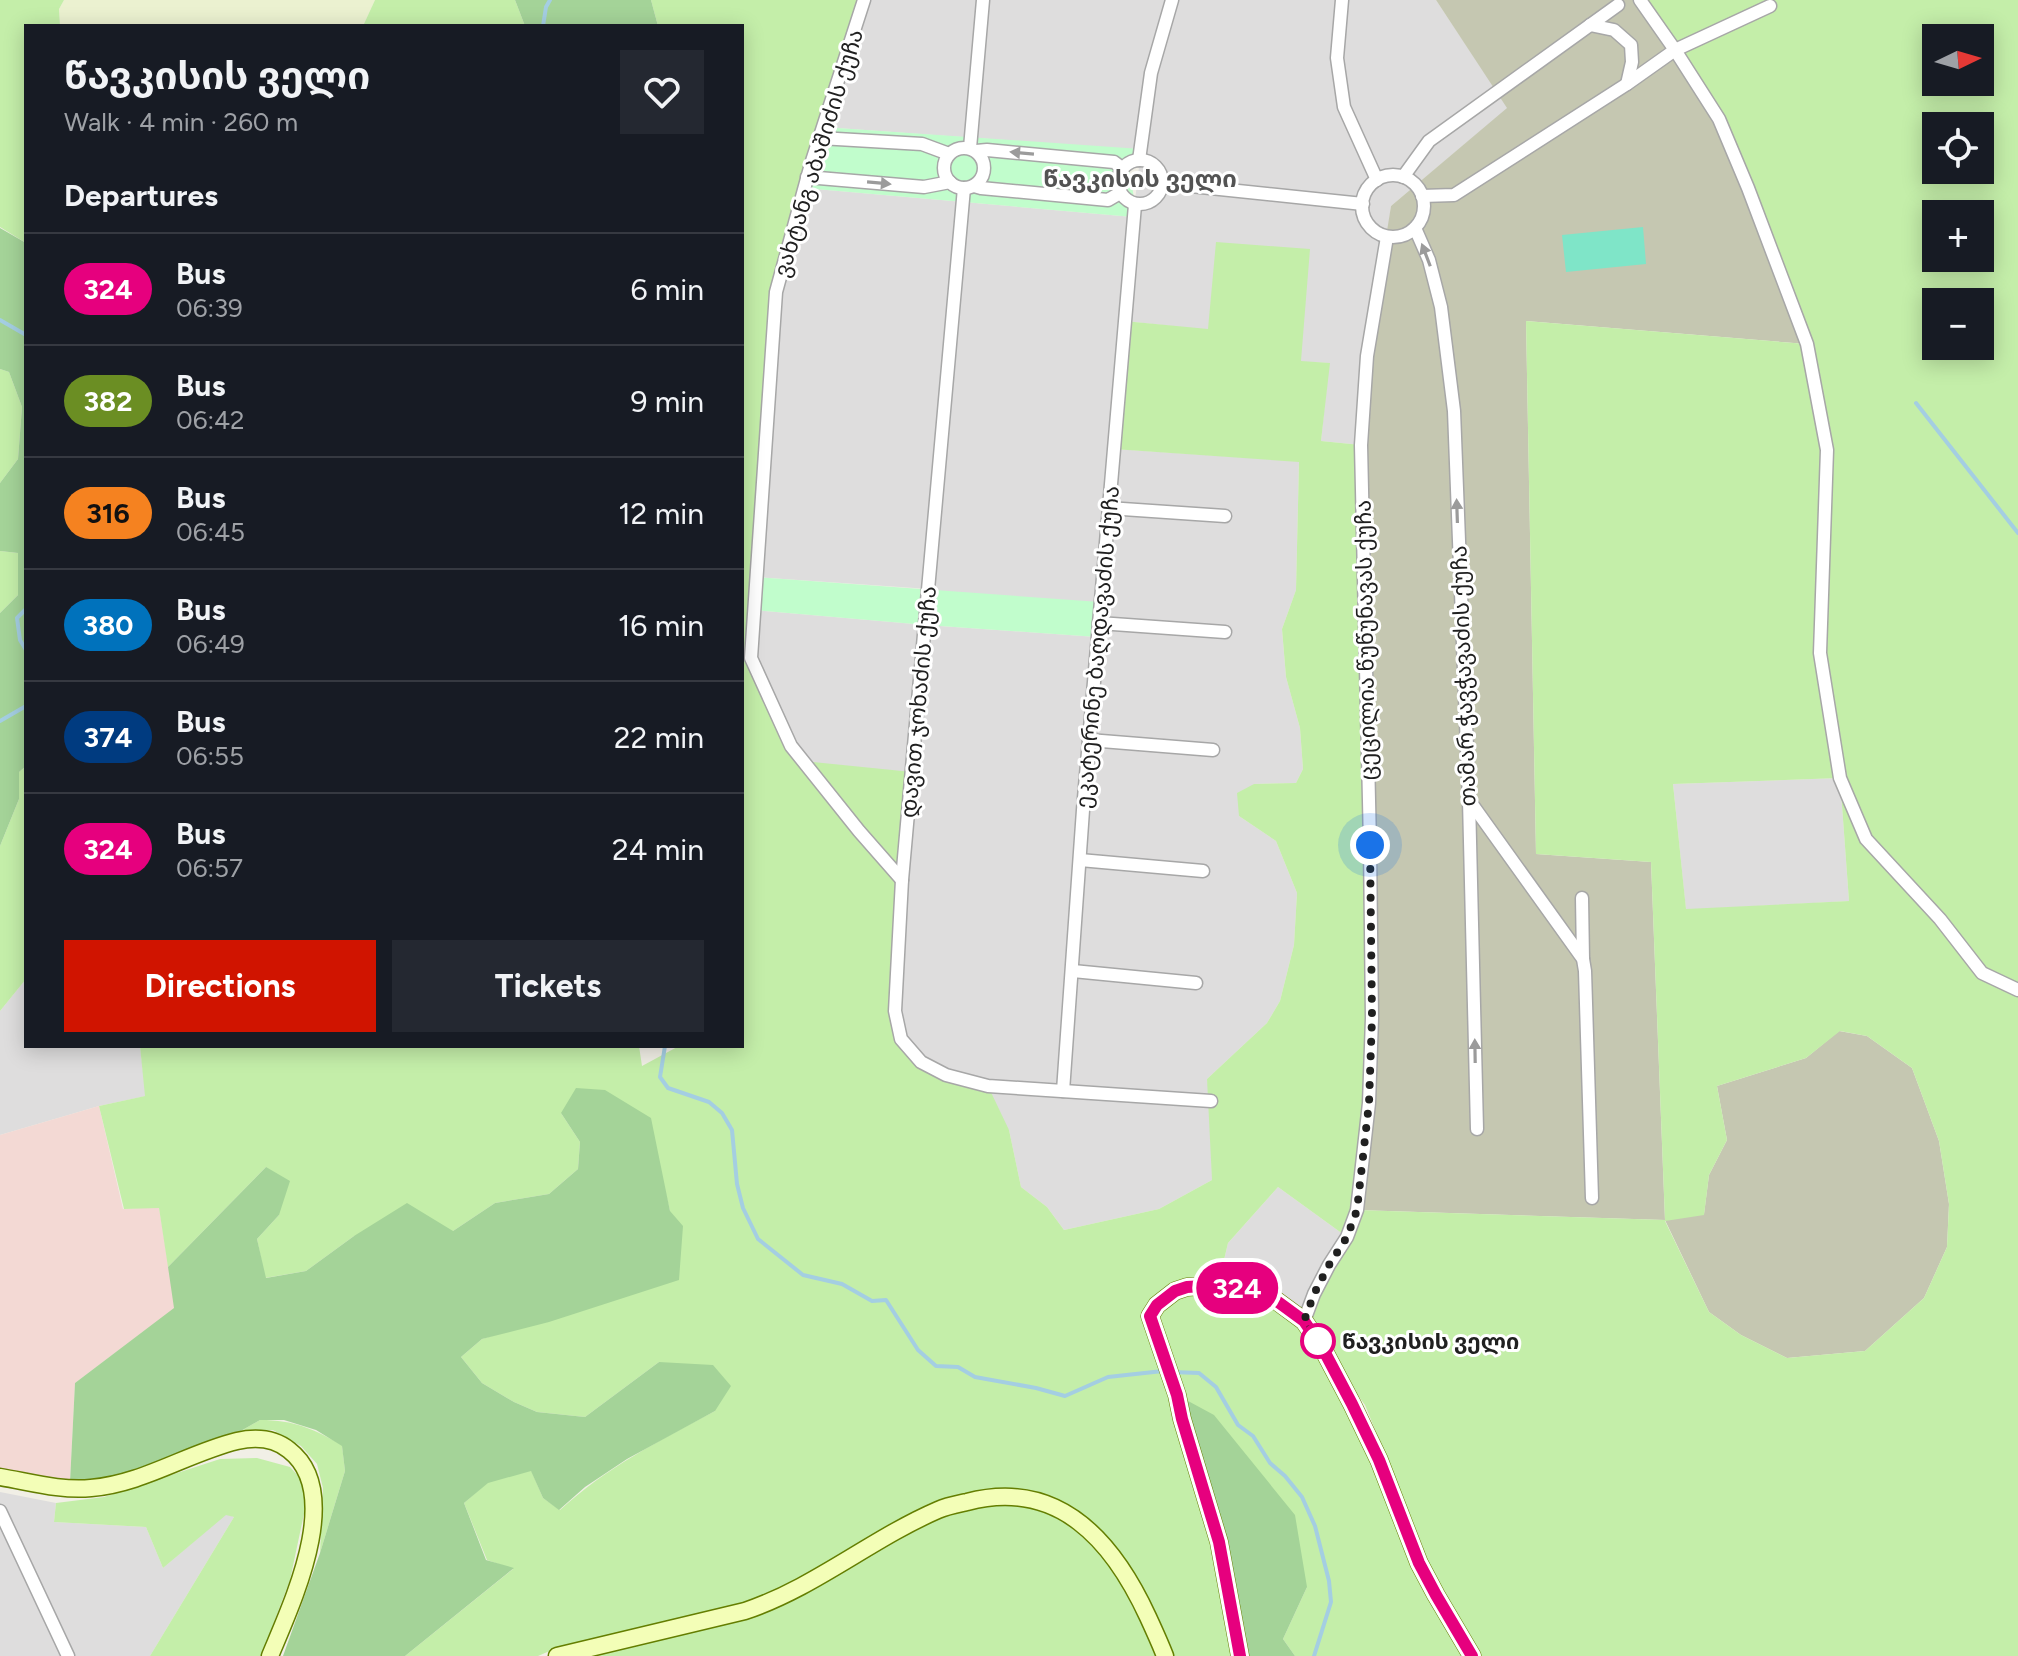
<!DOCTYPE html>
<html lang="en">
<head>
<meta charset="utf-8">
<style>
	:root { --surface:#171b24; --page:#242831; --text:#f1f3f6; --muted:#9ea1a6; --line:#363941; --accent:#d01400 }
	body { margin:0; font-family:Figtree,"Noto Sans Georgian",sans-serif; background:var(--page); color:var(--text); height:100vh; display:flex; flex-direction:column; font-size:30px; white-space:nowrap }
	* { box-sizing:border-box; margin:0 }
	p { font-size:26px; color:var(--muted) }
	.icon { flex:none; width:44px; height:44px; fill:none; stroke:currentColor; stroke-width:2; stroke-linecap:round; stroke-linejoin:round }
	.map { position:relative; flex:1; overflow:hidden }
	.side { position:absolute; left:24px; top:24px; width:720px; height:1024px; display:flex; flex-direction:column; background:var(--surface); border-radius:0px; box-shadow:0 4px 20px #0003 }
	.side>* { flex:none }
	.badge { padding:0 16px; border-radius:26px; font-size:28px; line-height:52px }
	.needle { width:52px; rotate:85deg }
	.buttons { position:absolute; left:1922px; top:24px; display:grid; gap:16px }
	.buttons a { display:grid; place-items:center; width:72px; height:72px; border-radius:0px; background:var(--surface); box-shadow:0 4px 20px #0003; font-size:40px }
	.you { position:absolute; width:40px; height:40px; margin:-20px; border:6px solid #fff; border-radius:50%; background:#1a73e8; box-shadow:0 0 0 12px #1a73e833 }
	.map>.badge { position:absolute; translate:-50% -50%; box-shadow:0 0 0 4px #fff }
	h2 { padding:0 40px; font-size:30px; line-height:72px }
	.round { display:grid; place-items:center; flex:none; width:84px; height:84px; border-radius:0px; background:var(--page) }
	.summary { display:flex; align-items:center; justify-content:space-between; height:136px; padding:0 40px }
	h1 { font-size:38px; font-weight:700; line-height:60px }
	.button { display:flex; gap:16px; margin-top:auto; padding:16px 40px }
	.button a { flex:1; height:92px; border-radius:0px; background:var(--accent); color:#fff; font-size:32px; font-weight:700; line-height:92px; text-align:center }
	.button a+a { background:var(--page); color:var(--text) }
	ul { padding:0; list-style:none }
	li { display:flex; align-items:center; gap:24px; height:112px; padding:0 40px; border-top:2px solid var(--line) }
	li div { flex:1 }
	li b { display:block; font-size:30px }
	li em { font-style:normal }
	li .badge { min-width:88px; font-weight:700; text-align:center }
	.map>svg:first-child { display:block }
</style>
</head>
<body>
<div class="map">
<svg width="2018" height="1656" viewBox="0 0 2018 1656">
	<rect width="100%" height="100%" fill="#f1efe6"/>
	<g fill="#dedddd">
		<path d="M 864,0 L 1436,0 L 1508,108 L 1391,206 L 1361,445 L 1321,441 L 1329,363 L 1301,362 L 1208,330 L 1125,321 L 1114,449 L 1299,461 L 1296,590 L 1282,629 L 1286,677 L 1300,728 L 1303,769 L 1296,783 L 1254,784 L 1239,816 L 1276,841 L 1297,893 L 1294,945 L 1280,1001 L 1267,1023 L 1207,1079 L 1211,1101 L 1212,1180 L 1159,1209 L 1064,1230 L 1047,1207 L 1021,1187 L 1009,1130 L 901,1039 L 803,761 L 751,658 L 754,610 L 926,625 L 1097,637 L 929,589 L 756,577 L 772,336 L 804,188 L 1133,217 L 1141,150 L 823,127 Z"/>
		<path d="M 1840,778 L 1849,901 L 1686,910 L 1673,784 Z"/>
		<path d="M 26,979 L 26,1046 L 140,1046 L 146,1096 L 99,1106 L 0,1135 L 0,1011 Z"/>
		<path d="M 1278,1187 L 1347,1237 L 1306,1323 L 1218,1285 L 1228,1243 Z"/>
		<path d="M 0,1492 L 56,1503 L 54,1522 L 146,1527 L 163,1568 L 226,1514 L 234,1517 L 150,1656 L 0,1656 Z"/>
	</g>
	<path fill="#f3d9d4" d="M 99,1106 L 123,1209 L 159,1207 L 175,1308 L 75,1383 L 70,1482 L 0,1468 L 0,1135 Z"/>
	<path fill="#c5c7b1" d="M 1436,0 L 1640,0 L 1719,119 L 1807,344 L 1526,321 L 1536,854 L 1651,862 L 1665,1220 L 1704,1214 L 1709,1175 L 1727,1140 L 1717,1086 L 1806,1058 L 1839,1031 L 1867,1036 L 1912,1068 L 1939,1141 L 1949,1204 L 1947,1247 L 1924,1298 L 1865,1351 L 1787,1358 L 1741,1335 L 1709,1312 L 1665,1220 L 1357,1210 L 1366,667 L 1367,356 L 1391,206 L 1507,108 Z"/>
	<path fill="#ebf1d0" d="M 64,0 L 375,0 L 363,26 L 60,26 L 59,9 Z"/>
	<g fill="#c4eea9" fill-rule="evenodd">
		<path d="M 0,0 L 64,0 L 59,9 L 60,26 L 26,26 L 26,243 L 0,227 Z"/>
		<path d="M 375,0 L 515,0 L 525,26 L 363,26 Z"/>
		<path d="M 651,0 L 864,0 L 776,292 L 751,658 L 803,761 L 912,772 L 895,1011 L 901,1039 L 921,1062 L 988,1086 L 1009,1130 L 1021,1187 L 1047,1207 L 1064,1230 L 1159,1209 L 1212,1180 L 1207,1079 L 1267,1023 L 1280,1001 L 1294,945 L 1297,893 L 1276,841 L 1239,816 L 1237,793 L 1254,784 L 1296,783 L 1303,769 L 1300,728 L 1286,677 L 1282,629 L 1296,590 L 1299,462 L 1113,449 L 1124,321 L 1208,329 L 1216,242 L 1310,249 L 1301,361 L 1330,363 L 1321,441 L 1361,445 L 1372,1018 L 1357,1210 L 1665,1220 L 1651,862 L 1536,854 L 1526,321 L 1806,344 L 1719,119 L 1640,0 L 2018,0 L 2018,1656 L 1295,1656 L 1283,1639 L 1307,1587 L 1240,1656 L 567,1656 L 552,1650 L 538,1656 L 405,1656 L 513,1569 L 487,1560 L 464,1503 L 488,1482 L 531,1470 L 543,1498 L 560,1510 C 607,1467 659,1441 715,1411 L 659,1362 L 585,1417 L 537,1412 L 514,1402 L 482,1383 L 461,1357 L 482,1339 L 514,1329 L 670,1211 L 660,1170 L 561,1113 L 580,1142 L 578,1169 L 549,1194 L 495,1203 L 453,1231 L 354,1236 L 306,1271 L 265,1278 L 257,1239 L 279,1215 L 266,1167 L 168,1267 L 159,1208 L 124,1209 L 99,1106 L 145,1096 L 140,1046 L 639,1046 L 642,1066 L 679,1046 L 742,1046 L 742,26 L 658,26 ZM 1936,38 L 1980,38 L 1980,82 L 1936,82 ZM 1936,126 L 1980,126 L 1980,170 L 1936,170 ZM 1936,214 L 1980,214 L 1980,258 L 1936,258 ZM 1936,302 L 1980,302 L 1980,346 L 1936,346 ZM 1840,778 L 1849,901 L 1686,909 L 1673,784 ZM 1840,1031 L 1867,1036 L 1912,1068 L 1939,1141 L 1949,1204 L 1947,1247 L 1924,1298 L 1865,1351 L 1787,1358 L 1741,1335 L 1709,1312 L 1665,1221 L 1704,1215 L 1709,1175 L 1727,1140 L 1717,1086 L 1806,1058 ZM 1278,1187 L 1347,1237 L 1304,1320 L 1251,1290 L 1218,1285 L 1228,1243 ZM 1325,1350 L 1365,1405 L 1423,1547 L 1422,1547 Z"/>
		<path d="M 0,369 L 9,372 L 22,407 L 18,459 L 0,483 Z"/>
		<path d="M 0,551 L 18,553 L 18,595 L 0,613 Z"/>
		<path d="M 26,766 L 26,979 L 0,1011 L 0,846 L 19,799 L 19,772 Z"/>
		<path d="M 260,1420 C 295,1420 313,1429 342,1445 L 345,1471 L 320,1553 L 323,1488 L 317,1464 L 301,1446 L 273,1430 L 239,1432 Z"/>
		<path d="M 257,1458 L 290,1467 L 303,1481 L 305,1509 L 290,1580 L 261,1656 L 150,1656 L 234,1517 L 226,1515 L 163,1568 L 146,1527 L 54,1522 L 56,1503 L 104,1497 L 220,1459 Z"/>
	</g>
	<g fill="#a4d398">
		<path d="M 515,0 L 651,0 L 658,26 L 525,26 Z"/>
		<path d="M 0,228 L 26,243 L 26,766 L 19,772 L 19,799 L 0,846 L 0,613 L 18,595 L 18,553 L 0,551 L 0,483 L 18,459 L 22,407 L 9,372 L 0,369 Z"/>
		<path d="M 576,1088 L 605,1090 L 651,1118 L 670,1211 L 683,1226 L 679,1280 L 549,1322 L 482,1339 L 461,1357 L 482,1383 L 514,1402 L 537,1412 L 585,1417 L 659,1362 L 713,1365 L 731,1386 L 715,1411 L 627,1459 L 585,1487 L 559,1510 L 543,1498 L 531,1471 L 488,1483 L 464,1503 L 486,1560 L 514,1568 L 405,1656 L 283,1656 L 320,1553 L 345,1471 L 342,1446 L 316,1430 L 284,1420 L 260,1420 L 239,1432 L 122,1476 L 103,1482 L 70,1482 L 75,1383 L 174,1308 L 168,1267 L 266,1167 L 290,1181 L 279,1215 L 257,1239 L 266,1278 L 306,1271 L 354,1236 L 407,1203 L 453,1231 L 495,1203 L 549,1194 L 578,1169 L 580,1142 L 561,1113 Z"/>
		<path d="M 1177,1395 L 1214,1415 L 1295,1515 L 1307,1587 L 1283,1639 L 1295,1656 L 1240,1656 Z"/>
	</g>
	<g fill="#c1fdcc">
		<path d="M 823,127 L 1141,149 L 1128,163 L 1135,204 L 1133,217 L 804,188 Z"/>
		<path d="M 756,577 L 1100,602 L 1097,637 L 926,625 L 754,610 Z"/>
	</g>
	<path fill="#7fe5c8" d="M 1643,227 L 1646,264 L 1566,272 L 1562,235 Z"/>
	<g fill="none" stroke-linecap="round" stroke-linejoin="round">
		<g stroke="#a4cee2" stroke-width="4">
			<path d="M 543,26 L 546,7 L 550,0"/>
			<path d="M 0,320 L 26,335"/>
			<path d="M 1916,403 L 2018,533"/>
			<path d="M 26,609 L 17,618 L 20,640 L 26,650"/>
			<path d="M 0,721 L 26,706"/>
			<path d="M 665,1046 L 660,1077 L 668,1088 L 709,1102 L 722,1113 L 732,1130 L 737,1184 L 743,1208 L 758,1239 L 803,1275 L 842,1284 L 872,1301 L 886,1300 L 918,1350 L 936,1366 L 958,1367 L 975,1377 L 1036,1388 L 1065,1396 L 1108,1377 L 1163,1371"/>
			<path d="M 1172,1372 L 1199,1373 L 1216,1387 L 1238,1425 L 1253,1436 L 1270,1463 L 1285,1476 L 1302,1497 L 1315,1526 L 1329,1581 L 1331,1602 L 1314,1656"/>
		</g>
		<defs>
			<g id="minor">
				<path d="M 864,0 L 811,164 L 776,292 L 751,658 L 791,746 L 859,831 L 902,880"/>
				<path d="M 1342,0 L 1337,58 L 1344,107 L 1377,180"/>
				<path d="M 1640,0 L 1675,50 L 1719,119 L 1748,188 L 1807,344 L 1827,450 L 1820,653 L 1840,778 L 1866,839 L 1940,919 L 1982,973 L 2018,990"/>
				<path d="M 1590,25 L 1614,30 L 1631,45 L 1632,62 L 1627,84"/>
				<path d="M 820,138 L 922,144 L 949,154"/>
				<circle cx="964" cy="168" r="20"/>
				<path d="M 970,148 L 983,0"/>
				<path d="M 976,151 L 987,150 L 1114,162 L 1122,168"/>
				<circle cx="1140" cy="182" r="22"/>
				<path d="M 1139,160 L 1151,73 L 1172,0"/>
				<circle cx="1393" cy="206" r="31"/>
				<path d="M 807,177 L 924,187 L 950,182"/>
				<path d="M 1403,177 L 1429,141 L 1618,5"/>
				<path d="M 1162,183 L 1363,204"/>
				<path d="M 974,186 L 981,188 L 1108,200 L 1120,193"/>
				<path d="M 964,188 L 902,880 L 895,1011 L 901,1039 L 921,1062 L 946,1075 L 988,1086 L 1211,1101"/>
				<path d="M 1422,196 L 1454,195 L 1627,84 L 1675,50 L 1770,6"/>
				<path d="M 1415,228 L 1429,260 L 1441,307 L 1454,411 L 1469,800 L 1477,1129"/>
				<path d="M 1108,508 L 1225,516"/>
				<path d="M 1099,623 L 1225,632"/>
				<path d="M 1089,740 L 1213,750"/>
				<path d="M 1469,800 L 1583,959 L 1585,971 L 1592,1198"/>
				<path d="M 1080,860 L 1203,871"/>
				<path d="M 1582,898 L 1583,959"/>
				<path d="M 1073,971 L 1196,983"/>
				<path d="M 1063,1091 L 1083,810 L 1135,205"/>
				<path d="M 1304,1321 L 1314,1294 L 1329,1265 L 1347,1237 L 1357,1210 L 1369,1103 L 1372,1018 L 1370,845 L 1361,445 L 1367,356 L 1387,237"/>
				<path d="M 0,1511 L 68,1656"/>
			</g>
			<g id="secondary">
				<path d="M 0,1477 C 30,1482 61,1491 91,1488 C 142,1484 188,1453 237,1441 C 255,1437 274,1438 289,1450 C 345,1493 291,1605 270,1656"/>
				<path d="M 557,1656 L 745,1611 C 814,1588 871,1539 938,1510 C 947,1506 958,1504 967,1502 C 1059,1478 1113,1541 1148,1617 C 1154,1630 1160,1643 1165,1656"/>
				<path d="M 1240,1656 L 1219,1542 L 1182,1419 L 1177,1395 L 1150,1316 L 1157,1305 L 1175,1291 L 1187,1287 L 1218,1285 L 1251,1290 L 1274,1299 L 1304,1321 L 1323,1349 L 1352,1404 L 1379,1460 L 1419,1563 L 1436,1595 L 1472,1656"/>
			</g>
		</defs>
		<use href="#minor" stroke="#a7a7a7" stroke-width="15"/>
		<use href="#secondary" stroke="#647e00" stroke-width="19"/>
		<use href="#minor" stroke="#fff" stroke-width="12"/>
		<use href="#secondary" stroke="#f3feb7" stroke-width="16"/>
	</g>
	<defs><path id="oneway-solid" d="M-6-.8H1V-3.2L6.5 0L1 3.2V.8H-6Z" transform="scale(2)"/></defs>
	<g fill="#9b9b9b">
		<use href="#oneway-solid" transform="translate(1022 153) rotate(-175)"/>
		<use href="#oneway-solid" transform="translate(879 183) rotate(5)"/>
		<use href="#oneway-solid" transform="translate(1426 255) rotate(-111)"/>
		<use href="#oneway-solid" transform="translate(1457 511) rotate(-92)"/>
		<use href="#oneway-solid" transform="translate(1475 1051) rotate(-91)"/>
	</g>
	<g fill="none" stroke-linecap="round" stroke-linejoin="round">
		<defs>
			<path id="line" d="M 1240,1656 L 1219,1542 L 1182,1419 L 1177,1395 L 1150,1316 L 1157,1305 L 1175,1291 L 1187,1287 L 1218,1285 L 1251,1290 L 1274,1299 L 1304,1321 L 1323,1349 L 1352,1404 L 1379,1460 L 1419,1563 L 1436,1595 L 1472,1656"/>
		</defs>
		<use href="#line" stroke="#fff" stroke-width="18"/>
		<use href="#line" stroke="#e6007e" stroke-width="12"/>
		<path stroke="#202020" stroke-width="8" stroke-dasharray="0 14.4" d="M 1318,1341 L 1304,1321 L 1314,1294 L 1329,1265 L 1347,1237 L 1357,1210 L 1369,1103 L 1372,1018 L 1370,845"/>
	</g>
	<circle fill="#fff" stroke="#e6007e" stroke-width="4" cx="1318" cy="1341" r="16"/>
	<g text-anchor="middle" stroke-width="6" stroke-linejoin="round" paint-order="stroke">
		<g font-size="22" fill="#202020" stroke="#fff">
			<text transform="translate(818 153) rotate(-73)" y="8">ვახტანგ აბაშიძის ქუჩა</text>
			<text transform="translate(1365 640) rotate(-91)" y="8">ცეცილია წუწუნავას ქუჩა</text>
			<text transform="translate(1097 647) rotate(-85)" y="8">ეკატერინე ბაღდავაძის ქუჩა</text>
			<text transform="translate(1463 676) rotate(-92)" y="8">თამარ ჭავჭავაძის ქუჩა</text>
			<text transform="translate(918 702) rotate(-85)" y="8">დავით ჯოხაძის ქუჩა</text>
		</g>
		<g font-size="22" font-weight="bold" fill="#202020" stroke="#fff" text-anchor="start">
			<text x="1342" y="1349">წავკისის ველი</text>
		</g>
		<g font-size="24" font-weight="bold" fill="#535353" stroke="#fff">
			<text x="1140" y="187">წავკისის ველი</text>
		</g>
	</g>
</svg>
<div class="buttons">
<a><svg class="needle" viewBox="-14 -14 28 28"><path d="M0-13l5 13h-10z" fill="#e53935"/><path d="M0 13l5-13h-10z" fill="#9ea1a6"/></svg></a>
<a><svg class="icon" aria-label="locate" viewBox="0 0 24 24"><circle cx="12" cy="12" r="6"/><path d="M12 2v4M12 18v4M2 12h4M18 12h4"/></svg></a>
<a>+</a>
<a>−</a>
</div>
<div class="you" style="left:1370px;top:845px"></div>
<b class="badge" style="left:1237px;top:1288px;background:#e6007e;color:#fff">324</b>
<section class="side">
<div class="summary"><div><h1>წავკისის ველი</h1><p>Walk · 4 min · 260 m</p></div><a class="round"><svg class="icon" aria-label="heart" viewBox="0 0 24 24"><path d="M12 20l-8-8c-3-5 5-10 8-4 3-6 11-1 8 4z"/></svg></a></div>
<h2>Departures</h2>
<ul>
<li><span class="badge" style="background:#e6007e;color:#fff">324</span><div><b>Bus</b><p>06:39</p></div><em>6 min</em></li>
<li><span class="badge" style="background:#6b8e23;color:#fff">382</span><div><b>Bus</b><p>06:42</p></div><em>9 min</em></li>
<li><span class="badge" style="background:#f58220;color:#111">316</span><div><b>Bus</b><p>06:45</p></div><em>12 min</em></li>
<li><span class="badge" style="background:#0072bc;color:#fff">380</span><div><b>Bus</b><p>06:49</p></div><em>16 min</em></li>
<li><span class="badge" style="background:#003b80;color:#fff">374</span><div><b>Bus</b><p>06:55</p></div><em>22 min</em></li>
<li><span class="badge" style="background:#e6007e;color:#fff">324</span><div><b>Bus</b><p>06:57</p></div><em>24 min</em></li>
</ul>
<div class="button"><a>Directions</a><a>Tickets</a></div>
</section>
</div>
</body>
</html>
